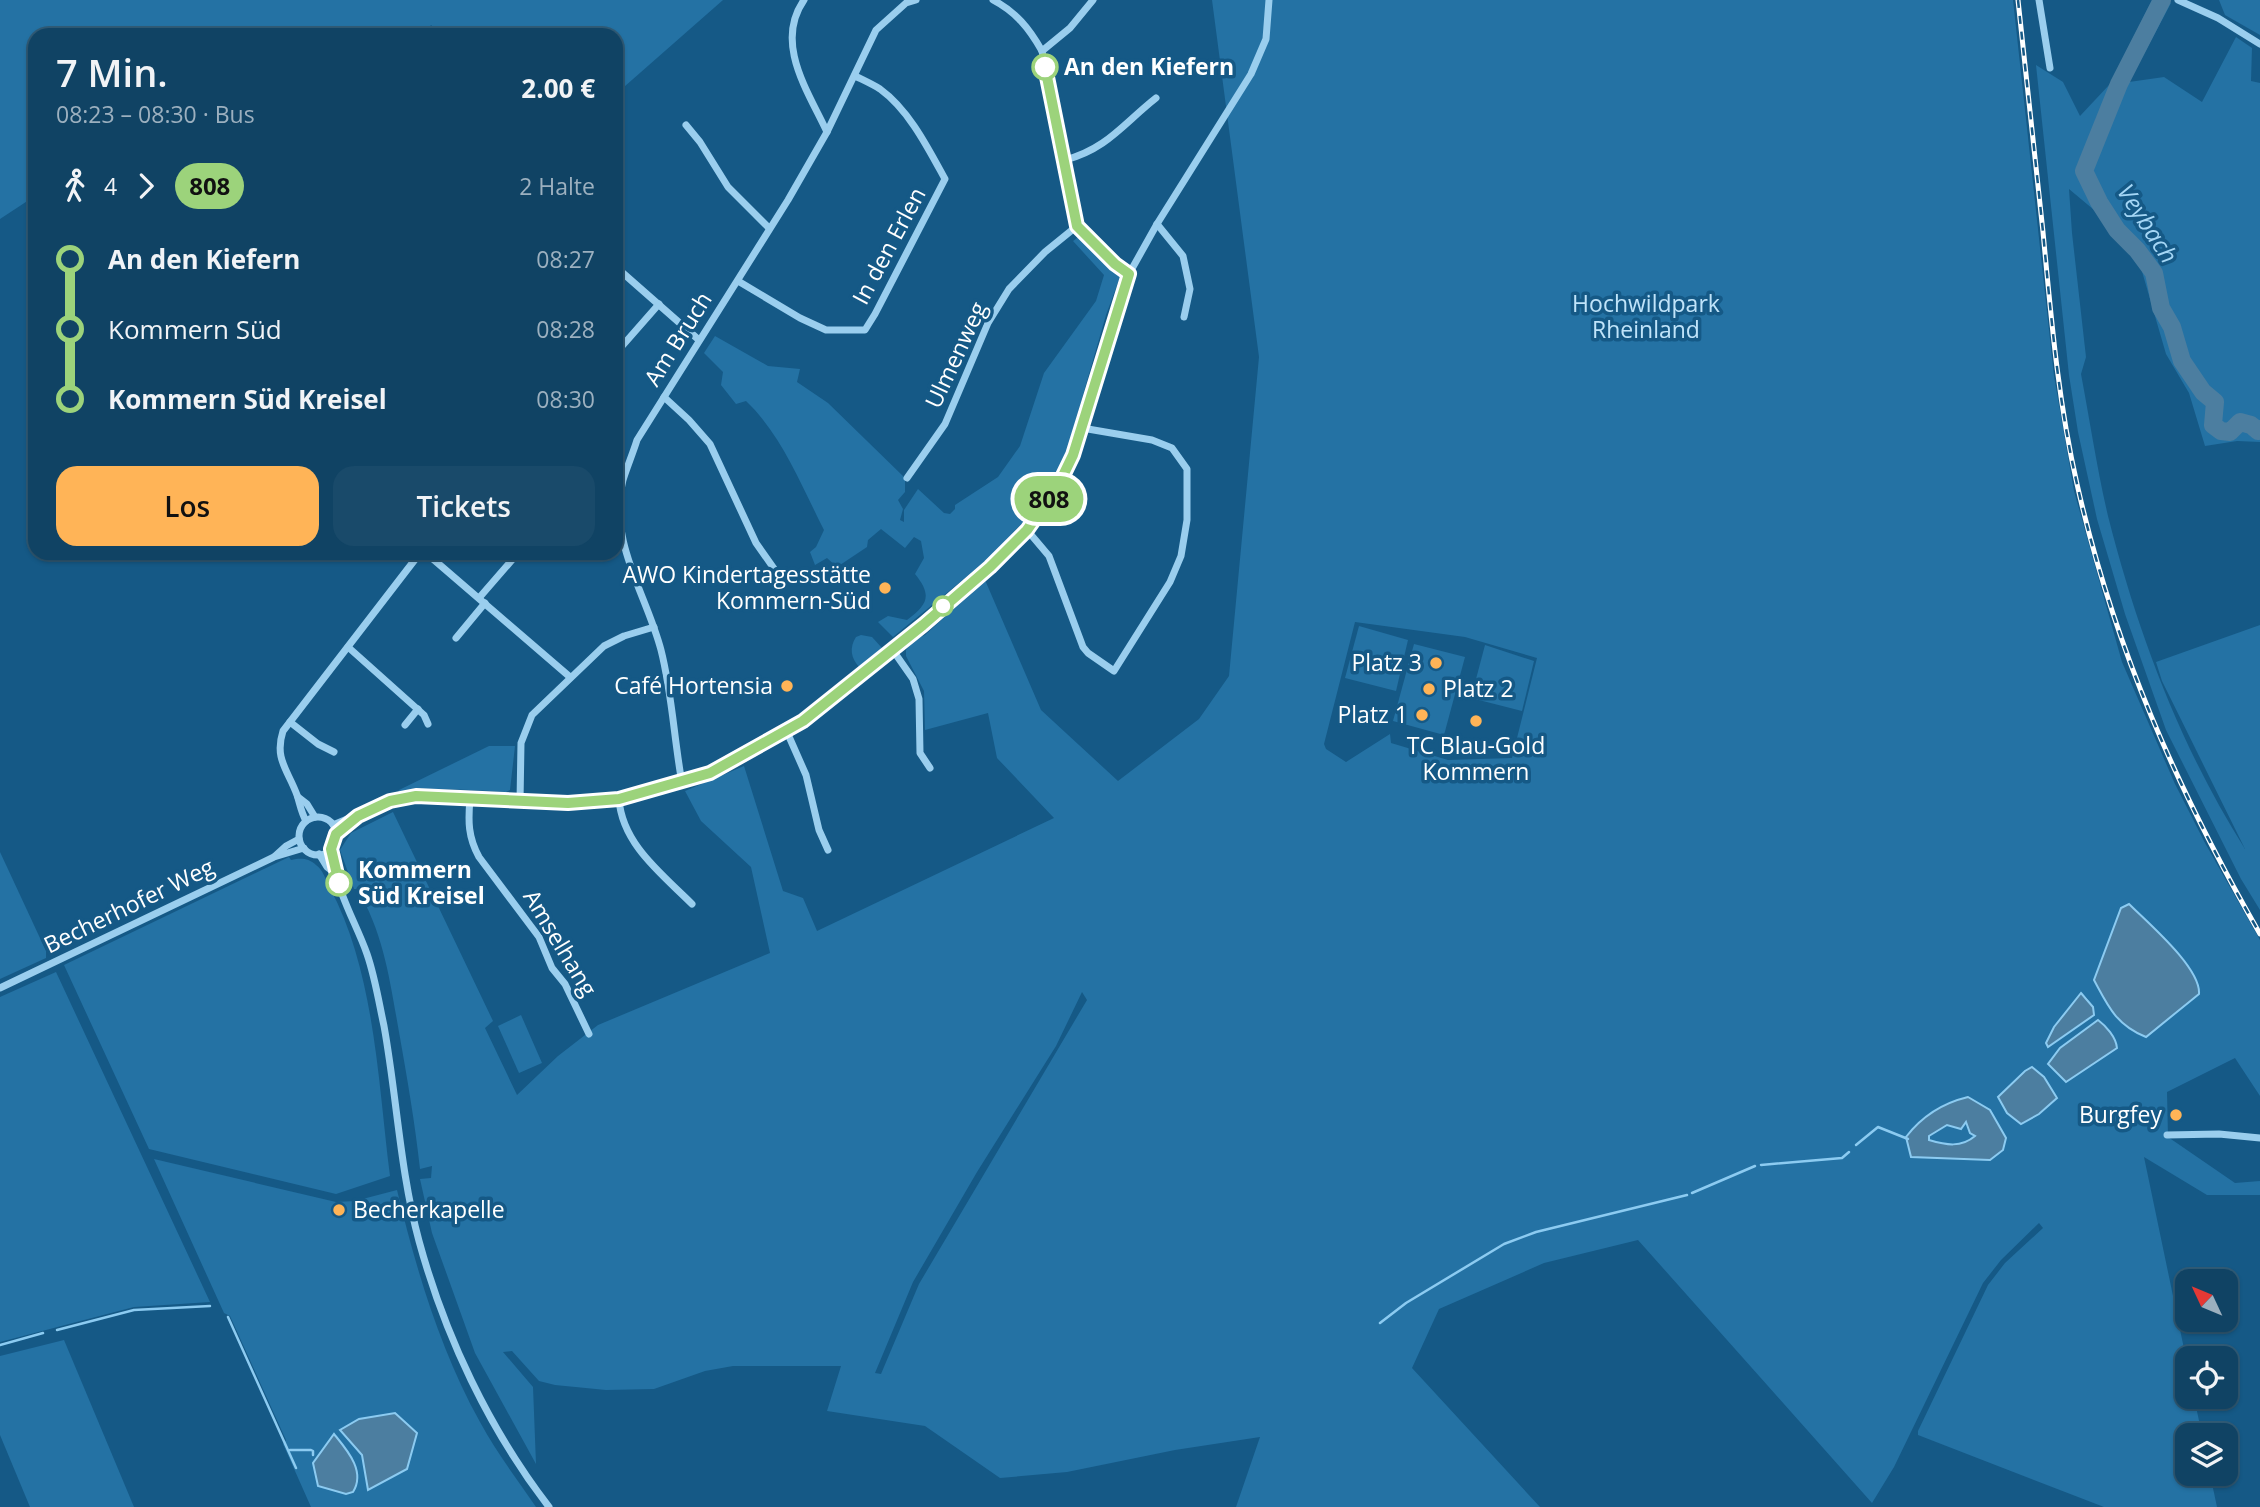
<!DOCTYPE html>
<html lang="de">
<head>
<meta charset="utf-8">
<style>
	:root { --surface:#104364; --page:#194a6a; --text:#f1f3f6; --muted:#9cb0bf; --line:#305c78; --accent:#ffb457 }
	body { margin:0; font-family:"Open Sans",sans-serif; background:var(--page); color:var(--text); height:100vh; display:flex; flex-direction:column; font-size:26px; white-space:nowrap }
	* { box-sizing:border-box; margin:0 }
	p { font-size:23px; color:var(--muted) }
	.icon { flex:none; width:38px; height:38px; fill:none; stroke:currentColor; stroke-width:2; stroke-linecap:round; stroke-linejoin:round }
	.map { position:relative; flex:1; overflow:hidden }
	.details { position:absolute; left:28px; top:28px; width:595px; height:532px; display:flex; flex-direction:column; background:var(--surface); border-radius:21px; box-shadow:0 2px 5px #0004,0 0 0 2px var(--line) }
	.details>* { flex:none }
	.badge { padding:0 14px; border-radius:23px; font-size:24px; line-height:46px }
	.needle { width:46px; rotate:314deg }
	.tools { position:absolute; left:2175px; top:1269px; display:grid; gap:14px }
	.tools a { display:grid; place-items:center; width:63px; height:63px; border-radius:14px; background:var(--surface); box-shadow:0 2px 5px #0004,0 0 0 2px var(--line); font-size:35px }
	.map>.badge { position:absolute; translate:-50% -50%; box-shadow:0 0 0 4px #fff }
	.legs { display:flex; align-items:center; gap:10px; height:77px; padding:0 28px; font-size:23px }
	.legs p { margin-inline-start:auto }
	.overview { display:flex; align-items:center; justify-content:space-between; height:119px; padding:0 28px }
	h1 { font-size:38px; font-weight:600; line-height:52px }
	.cta { display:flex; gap:14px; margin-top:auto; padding:14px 28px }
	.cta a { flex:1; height:80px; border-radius:21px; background:var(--accent); color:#111; font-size:28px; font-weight:600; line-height:80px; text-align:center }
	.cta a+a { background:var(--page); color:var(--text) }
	ul { padding:0 28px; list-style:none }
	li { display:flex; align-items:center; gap:24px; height:70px; font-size:26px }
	li i { display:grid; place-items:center; width:10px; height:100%; margin:0 9px; background:currentColor }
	li i::after { content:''; width:18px; height:18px; margin:-9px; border:5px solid; border-radius:50%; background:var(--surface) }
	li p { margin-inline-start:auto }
	li:first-child i { background:linear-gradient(#0000 50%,currentColor 0) }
	li:last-child i { background:linear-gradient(currentColor 50%,#0000 0) }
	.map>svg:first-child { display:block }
</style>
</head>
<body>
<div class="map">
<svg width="2260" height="1507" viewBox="0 0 2260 1507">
	<rect width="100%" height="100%" fill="#155986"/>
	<g fill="#2472a4" fill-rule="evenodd">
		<path d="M 0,0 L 723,0 L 616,94 L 616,35 L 442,35 L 431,25 L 424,35 L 35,35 L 35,196 L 0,219 Z"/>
		<path d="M 1212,0 L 2013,0 L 2054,376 L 2074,491 L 2122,662 L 2175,784 L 2205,843 L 2260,940 L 2260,1096 L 2235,1058 L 2167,1092 L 2168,1137 L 2235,1183 L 2260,1181 L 2260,1195 L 2207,1195 L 2144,1157 L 2187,1363 L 2188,1396 L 2194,1397 L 2202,1435 L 2188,1435 L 2188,1474 L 2210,1474 L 2217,1507 L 2104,1507 L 1918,1435 L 1918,1431 L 1988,1285 L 2005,1263 L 2043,1228 L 2039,1223 L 2001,1260 L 1983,1283 L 1894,1467 L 1872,1503 L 1638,1240 L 1544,1263 L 1439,1309 L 1412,1368 L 1540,1507 L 1236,1507 L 1260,1437 L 1175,1450 L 1067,1472 L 1000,1478 L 925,1426 L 827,1411 L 841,1366 L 733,1366 L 705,1371 L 654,1389 L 606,1390 L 555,1385 L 539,1381 L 512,1351 L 503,1352 L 533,1387 L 536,1464 L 475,1353 L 432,1233 L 420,1179 L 431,1178 L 432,1166 L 420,1169 C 415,1123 407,1077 399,1032 C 390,982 384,933 357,889 L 354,889 L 340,850 L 351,833 L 393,812 L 493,1021 L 485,1028 L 517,1095 L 558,1056 L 598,1025 L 770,953 L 751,867 L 701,821 L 685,791 L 744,766 L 783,891 L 803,898 L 817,931 L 1054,818 L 997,758 L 988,713 L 925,730 L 924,691 L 906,656 L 906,650 L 914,640 L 925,635 L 985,580 L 1041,710 L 1118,781 L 1199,719 L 1229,676 L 1259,357 ZM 1355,622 L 1465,637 L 1537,658 L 1512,758 L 1448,760 L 1391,743 L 1390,734 L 1346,762 L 1326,749 L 1324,744 ZM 1082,992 L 1087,1000 L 919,1284 L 881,1374 L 875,1373 L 913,1282 L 977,1172 L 1056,1046 ZM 2081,993 C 2089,998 2093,1006 2094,1015 L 2048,1047 L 2046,1043 L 2054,1027 ZM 2025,1071 L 2057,1097 L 2039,1114 L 1998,1097 ZM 1967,1097 L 2003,1150 L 1990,1160 L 1912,1157 L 1907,1144 C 1913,1117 1943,1103 1967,1097 Z"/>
		<path d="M 2152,0 L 2165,0 L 2171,3 L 2129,82 L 2164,77 L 2202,102 L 2236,37 L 2252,48 L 2251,81 L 2260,83 L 2260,442 L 2237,441 L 2205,446 L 2189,393 L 2166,354 L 2141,268 L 2106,220 L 2069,189 L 2072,233 L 2086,357 L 2081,374 C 2090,421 2097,469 2108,516 C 2138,634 2180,746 2245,849 L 2162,681 L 2156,662 L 2260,625 L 2260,910 L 2241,879 L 2166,730 L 2125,614 L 2097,519 L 2078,432 L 2069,375 L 2036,65 L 2063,82 L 2080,116 L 2110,84 Z"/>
		<path d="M 2219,0 L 2260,0 L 2260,35 L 2225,15 Z"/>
		<path d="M 1081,235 L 1120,277 L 1106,315 L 1066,454 L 1052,483 L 1025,520 L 987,560 L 893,637 L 878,622 L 888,616 L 907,620 C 927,605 933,596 915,574 L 924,558 L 921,541 L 914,537 L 905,548 L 881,529 L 868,540 L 867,547 L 837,567 L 827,558 L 815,565 L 810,552 L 816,547 L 824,530 C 802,487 782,435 746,401 L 736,404 L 721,385 L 723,372 L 704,353 L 715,336 L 768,366 L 800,369 L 797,382 L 828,403 L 905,478 L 905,492 L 898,500 L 903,509 L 900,520 L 904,522 L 904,510 L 918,489 L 944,513 L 950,514 L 955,509 L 955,505 L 998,477 L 1020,446 L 1044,373 L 1096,301 L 1104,275 L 1073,241 Z"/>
		<path d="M 1359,626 L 1408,640 L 1396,691 L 1345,678 Z"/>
		<path d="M 861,635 L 872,637 L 882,648 L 859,667 C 851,658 849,648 856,637 Z"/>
		<path d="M 1414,644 L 1465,657 L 1444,735 L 1393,721 Z"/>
		<path d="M 1485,645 L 1534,661 L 1522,711 L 1471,698 Z"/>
		<path d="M 489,746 L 515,746 L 510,790 L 506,792 C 470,790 434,787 398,792 L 399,790 Z"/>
		<path d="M 0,852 L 46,951 L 46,958 L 0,979 Z"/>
		<path d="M 289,857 L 291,860 C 301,858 308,858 316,865 C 323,870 326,880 330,888 C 375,973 378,1082 390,1176 L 336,1194 L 149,1149 L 64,965 Z"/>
		<path d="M 56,972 L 210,1302 L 134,1307 L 0,1342 L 0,997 Z"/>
		<path d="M 521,1015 L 542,1063 L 519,1073 L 498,1026 Z"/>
		<path d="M 1966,1122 L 1975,1136 C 1960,1148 1946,1145 1929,1140 L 1929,1137 L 1947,1124 L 1960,1129 Z"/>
		<path d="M 154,1159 L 336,1202 L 355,1201 L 397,1190 C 416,1269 440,1350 480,1422 C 496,1452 517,1479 536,1507 L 311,1507 L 283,1444 L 286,1440 L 230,1316 L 224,1313 Z"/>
		<path d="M 64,1340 L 134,1507 L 30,1507 L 0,1435 L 0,1356 Z"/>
	</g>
	<g fill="#4c7ea0" stroke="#8ccbf1" stroke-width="2" fill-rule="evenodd">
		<path d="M 2129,904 C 2148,923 2201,968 2199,994 L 2146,1037 C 2116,1025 2108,1006 2094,980 L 2121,908 Z"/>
		<path d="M 2081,993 L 2093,1007 L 2094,1015 L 2048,1047 L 2046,1043 L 2054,1027 Z"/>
		<path d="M 2098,1020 C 2106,1026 2116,1037 2117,1048 L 2066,1082 L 2048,1064 L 2060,1048 Z"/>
		<path d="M 2032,1067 L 2044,1077 L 2057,1098 L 2039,1114 L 2021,1124 L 2007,1113 L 1998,1097 L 2025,1071 Z"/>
		<path d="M 1968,1097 L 1990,1110 L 2006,1138 L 2003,1150 L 1990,1160 L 1911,1157 L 1906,1137 C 1922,1116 1943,1103 1968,1097 ZM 1966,1122 L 1970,1133 L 1975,1136 C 1961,1148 1946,1145 1929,1140 L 1929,1136 L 1947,1125 L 1961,1129 Z"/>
		<path d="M 395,1413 L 417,1433 L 407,1469 L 368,1490 L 362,1455 L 340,1430 L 359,1419 Z"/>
		<path d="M 334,1434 C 347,1450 366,1471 353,1492 L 346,1494 L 318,1486 L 313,1463 Z"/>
	</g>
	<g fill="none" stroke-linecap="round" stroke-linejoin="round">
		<g stroke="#8ccbf1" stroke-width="2.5">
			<path d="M 1856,1145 L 1878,1127 L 1908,1139"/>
			<path d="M 1761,1165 L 1842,1158 L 1849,1152"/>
			<path d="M 1692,1193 L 1755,1166"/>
			<path d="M 228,1317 L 296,1468"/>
			<path d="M 1380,1323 L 1406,1303 L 1504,1244 L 1536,1232 L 1687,1195"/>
			<path d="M 57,1330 L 134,1310 L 210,1306"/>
			<path d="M 0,1345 L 43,1333"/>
			<path d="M 290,1450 L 311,1450 L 313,1451 L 313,1455"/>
		</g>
		<path stroke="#4c7ea0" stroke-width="18" d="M 2162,0 L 2119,84 L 2084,171 L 2099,202 L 2117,230 L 2137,250 L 2154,273 L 2161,308 L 2172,327 L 2182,361 L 2203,392 L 2215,402 L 2213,425 L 2221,431 L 2230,432 L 2240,422 L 2251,425 L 2258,431 L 2260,429"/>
		<g stroke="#9aceee" stroke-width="7">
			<path d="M 804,0 C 774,43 808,91 827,132"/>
			<path d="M 993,0 C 1016,12 1029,28 1042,51 L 1077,226 L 1115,264 L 1129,274"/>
			<path d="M 2039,0 L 2050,68"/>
			<path d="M 2178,0 L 2218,18 L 2260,44"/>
			<path d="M 1042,51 L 1070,28 L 1093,0"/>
			<path d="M 686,125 L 700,142 L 728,187 L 769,228"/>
			<path d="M 1065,160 C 1107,149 1124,123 1156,98"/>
			<path d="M 1157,224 L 1183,256 L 1190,289 L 1184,317"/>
			<path d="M 616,267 L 699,340"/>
			<path d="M 738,281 L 800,318 L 826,330 L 865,330 L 875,314 L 945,179 C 928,148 909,110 880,89 C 872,84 863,80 855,76"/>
			<path d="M 616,353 L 659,304"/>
			<path d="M 664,397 L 689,420 L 710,444 L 756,543 L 775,570"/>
			<path d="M 907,478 L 945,424 L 988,323 L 1009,289 L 1045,252 L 1077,226"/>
			<path d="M 1027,530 L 1049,556 L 1083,647 L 1088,653 L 1114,671 L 1170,582 L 1181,556 L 1187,520 L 1187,469 L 1172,448 L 1152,440 L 1082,428"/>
			<path d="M 426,553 L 570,677"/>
			<path d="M 479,598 L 518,553"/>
			<path d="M 456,638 L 485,603"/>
			<path d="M 348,647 L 424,715 L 428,724"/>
			<path d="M 892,649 L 913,679 L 919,699 L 920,753 L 930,768"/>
			<path d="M 290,722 L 318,744 L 334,752"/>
			<path d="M 405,725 L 418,709"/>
			<path d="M 787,732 L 806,775 L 819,830 L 828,850"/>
			<path d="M 682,783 C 674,739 672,693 661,650 C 646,593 608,542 623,480 C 627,467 633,453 637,440 L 788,200 L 827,132 L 876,30 L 906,3 L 916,0"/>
			<path d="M 298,797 L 307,804 L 315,817"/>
			<path d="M 470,799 C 468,821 468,837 479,857 L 539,937 L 552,968 L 565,984 L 589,1034"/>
			<path d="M 619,799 C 622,844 662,874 692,904"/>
			<path d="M 520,802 L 521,743 L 532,715 L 604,646 L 624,636 L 654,627"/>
			<circle cx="318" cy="836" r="19"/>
			<path d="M 306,821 C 301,812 300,804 297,795 C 288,770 274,759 283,731 L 420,553"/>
			<path d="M 333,825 L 390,801 L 416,796 L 568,803 L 619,799 L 711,773 L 803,721 L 923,625 L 990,567 L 1027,530 L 1058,487 L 1073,455 L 1129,274 L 1157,224 L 1251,74 L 1266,39 L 1269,0"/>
			<path d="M 336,834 L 357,817"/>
			<path d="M 331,849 C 333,857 334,866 336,875 C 342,901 358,928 367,954 C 375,977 379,1003 384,1026 C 397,1098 400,1171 419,1241 C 445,1336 489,1429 549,1507"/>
			<path d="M 319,854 L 327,867 L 336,874"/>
			<path d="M 275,856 L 286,846 L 299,839"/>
			<path d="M 0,988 L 274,857 L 304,848"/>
			<path d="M 2167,1135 L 2219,1134 L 2260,1138"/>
		</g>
		<defs>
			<path id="rail" d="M 2018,0 C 2026,77 2035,155 2043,232 C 2051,316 2058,401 2077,484 C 2114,648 2177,789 2260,934"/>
		</defs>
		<use href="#rail" stroke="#fff" stroke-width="5"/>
		<use href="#rail" stroke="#155986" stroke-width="2.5" stroke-dasharray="8" stroke-linecap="butt"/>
	</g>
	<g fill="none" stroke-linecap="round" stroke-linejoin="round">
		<defs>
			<path id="line-1" d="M 339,883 L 331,849 L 336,834 L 358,816 L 390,801 L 416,796 L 568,803 L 619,799 L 710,773 L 803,721 L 923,625 L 990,567 L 1027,530 L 1058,486 L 1073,455 L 1129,274 L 1115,264 L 1077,226 L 1045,67"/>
		</defs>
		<use href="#line-1" stroke="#fff" stroke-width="16"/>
		<use href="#line-1" stroke="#9cd37b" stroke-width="10"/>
	</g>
	<g fill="#fff" stroke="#9cd37b" stroke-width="3.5">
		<circle cx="1045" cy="67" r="12"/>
		<circle cx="943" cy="606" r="9"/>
		<circle cx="339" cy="883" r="12"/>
	</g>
	<g fill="#ffb457" stroke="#155986" stroke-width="2.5">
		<circle cx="885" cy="588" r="7"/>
		<circle cx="1436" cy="663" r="7"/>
		<circle cx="787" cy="686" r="7"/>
		<circle cx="1429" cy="689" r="7"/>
		<circle cx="1422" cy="715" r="7"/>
		<circle cx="1476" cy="721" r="7"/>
		<circle cx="2176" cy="1115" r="7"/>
		<circle cx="339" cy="1210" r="7"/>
	</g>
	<g text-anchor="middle" stroke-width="7" stroke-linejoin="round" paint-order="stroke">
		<g font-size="23" font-weight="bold" fill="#fff" stroke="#155986" text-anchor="start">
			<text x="1064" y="75">An den Kiefern</text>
			<text x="358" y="878">Kommern<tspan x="358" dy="26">Süd Kreisel</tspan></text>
		</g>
		<g font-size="23" fill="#fff" stroke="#155986">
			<text transform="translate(889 246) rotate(-62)" y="8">In den Erlen</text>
			<text transform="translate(678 339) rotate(-58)" y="8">Am Bruch</text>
			<text transform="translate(956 355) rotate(-65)" y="8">Ulmenweg</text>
			<text transform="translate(129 906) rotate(-26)" y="8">Becherhofer Weg</text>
			<text transform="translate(560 943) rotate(59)" y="8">Amselhang</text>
		</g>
		<g font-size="23" fill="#c0e4fa" stroke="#155986">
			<text x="1646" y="312">Hochwildpark<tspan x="1646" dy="26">Rheinland</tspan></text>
		</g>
		<g font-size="23" fill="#fff" stroke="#155986" text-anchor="end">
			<text x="871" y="583">AWO Kindertagesstätte<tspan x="871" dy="26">Kommern-Süd</tspan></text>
			<text x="1422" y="671">Platz 3</text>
			<text x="773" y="694">Café Hortensia</text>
			<text x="1443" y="697" text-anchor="start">Platz 2</text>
			<text x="1408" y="723">Platz 1</text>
			<text x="1476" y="754" text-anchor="middle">TC Blau-Gold<tspan x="1476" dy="26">Kommern</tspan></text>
			<text x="2162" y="1123">Burgfey</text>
			<text x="353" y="1218" text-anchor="start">Becherkapelle</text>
		</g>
		<g font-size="24" font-style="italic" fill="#a5d7f6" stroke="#155986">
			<text transform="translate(2147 224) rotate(57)" y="8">Veybach</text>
		</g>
	</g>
</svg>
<div class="tools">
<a><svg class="needle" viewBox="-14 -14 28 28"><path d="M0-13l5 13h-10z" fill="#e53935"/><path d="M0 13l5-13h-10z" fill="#9cb0bf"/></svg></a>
<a><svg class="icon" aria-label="locate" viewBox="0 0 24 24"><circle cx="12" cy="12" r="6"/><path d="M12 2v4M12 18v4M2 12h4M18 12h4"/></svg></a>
<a><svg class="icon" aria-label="layers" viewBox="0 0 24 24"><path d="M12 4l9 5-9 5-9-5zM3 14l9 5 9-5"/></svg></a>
</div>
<b class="badge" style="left:1049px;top:499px;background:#9cd37b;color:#111">808</b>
<section class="details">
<div class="overview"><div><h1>7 Min.</h1><p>08:23 – 08:30 · Bus</p></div><b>2.00 €</b></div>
<div class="legs"><svg class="icon" aria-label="walk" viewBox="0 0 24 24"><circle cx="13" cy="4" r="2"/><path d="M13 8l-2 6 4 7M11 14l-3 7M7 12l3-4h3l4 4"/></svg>4<svg class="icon" aria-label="forward" viewBox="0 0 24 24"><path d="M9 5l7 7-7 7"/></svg><b class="badge" style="background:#9cd37b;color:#111">808</b><p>2 Halte</p></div>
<ul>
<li><i style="color:#9cd37b"></i><b>An den Kiefern</b><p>08:27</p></li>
<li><i style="color:#9cd37b"></i><span>Kommern Süd</span><p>08:28</p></li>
<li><i style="color:#9cd37b"></i><b>Kommern Süd Kreisel</b><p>08:30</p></li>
</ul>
<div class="cta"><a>Los</a><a>Tickets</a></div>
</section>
</div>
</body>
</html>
